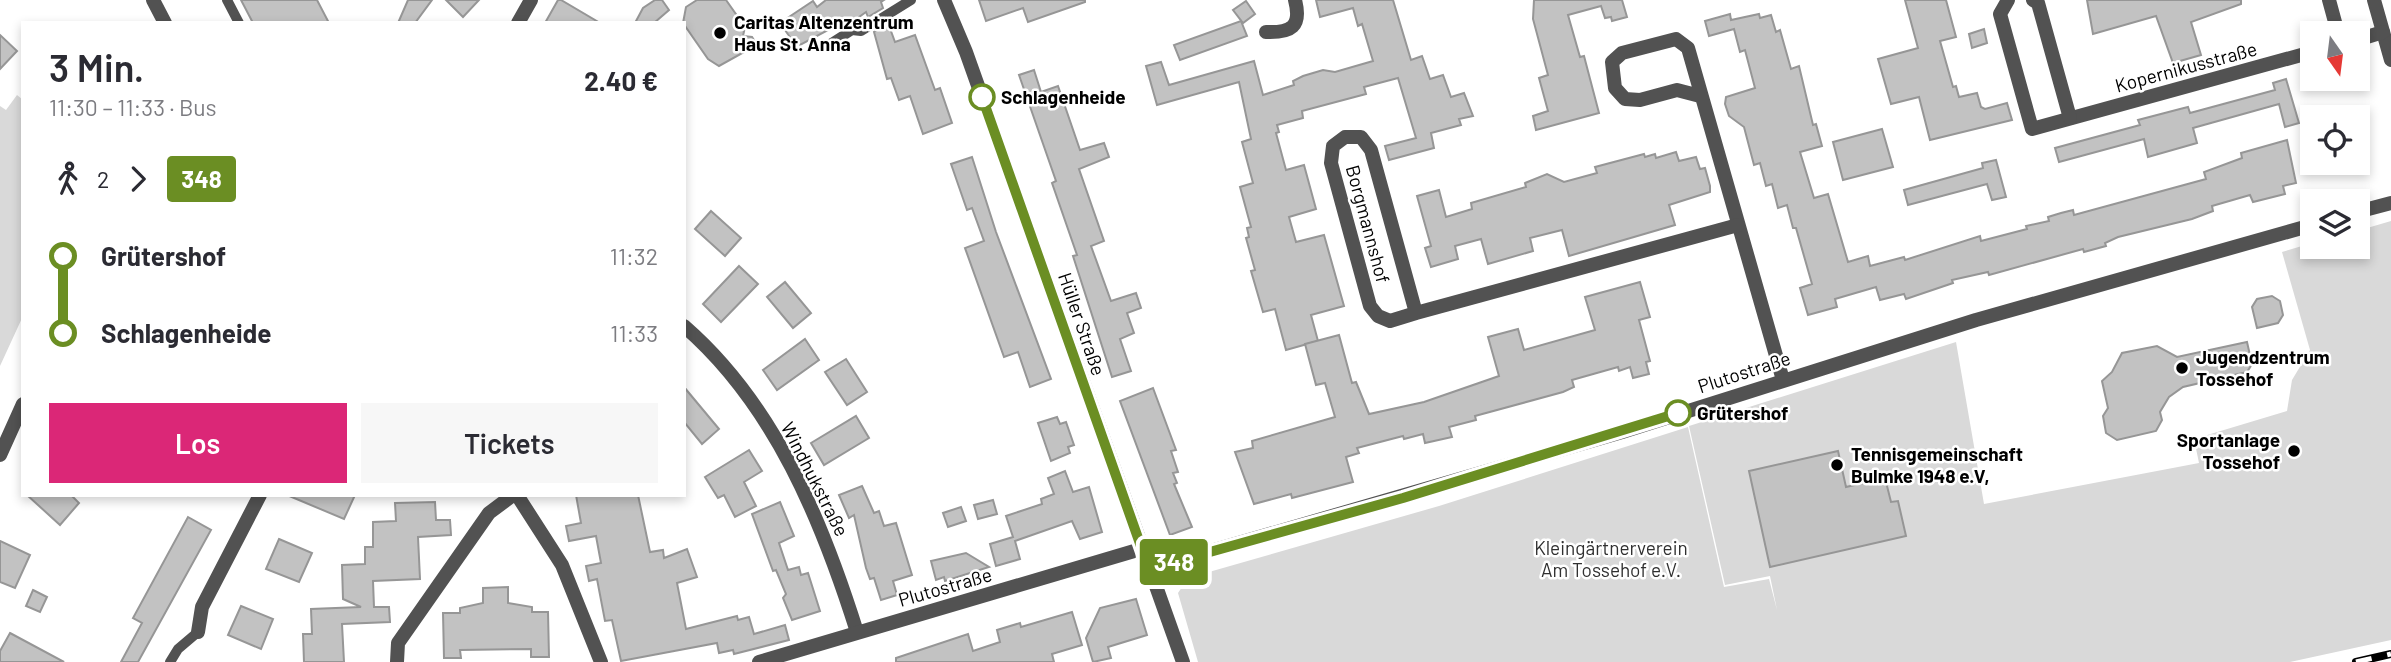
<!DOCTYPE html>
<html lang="de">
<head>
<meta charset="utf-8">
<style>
	:root { --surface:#fff; --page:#f7f7f7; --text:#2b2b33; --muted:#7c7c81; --accent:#db2777 }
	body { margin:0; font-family:Barlow,sans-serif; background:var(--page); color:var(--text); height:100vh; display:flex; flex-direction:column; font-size:26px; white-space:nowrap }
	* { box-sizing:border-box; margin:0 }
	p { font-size:23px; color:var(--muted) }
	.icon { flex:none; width:38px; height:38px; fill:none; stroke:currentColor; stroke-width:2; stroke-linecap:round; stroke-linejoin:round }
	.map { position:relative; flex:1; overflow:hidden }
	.sheet { position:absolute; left:21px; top:21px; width:665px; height:476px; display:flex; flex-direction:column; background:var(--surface); border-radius:0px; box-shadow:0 4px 10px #0003 }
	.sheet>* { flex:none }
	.badge { padding:0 14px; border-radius:5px; font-size:24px; line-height:46px }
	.needle { width:46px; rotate:166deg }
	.tools { position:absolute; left:2300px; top:21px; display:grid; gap:14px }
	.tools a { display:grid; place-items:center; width:70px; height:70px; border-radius:0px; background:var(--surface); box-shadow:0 4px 10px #0003; font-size:35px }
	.map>.badge { position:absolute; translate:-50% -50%; box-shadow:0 0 0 4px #fff }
	.legs { display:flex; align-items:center; gap:10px; height:77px; padding:0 28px; font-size:23px }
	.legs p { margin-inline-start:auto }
	.summary { display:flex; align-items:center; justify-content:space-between; height:119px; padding:0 28px }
	h1 { font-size:38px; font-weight:600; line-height:52px }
	.button { display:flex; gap:14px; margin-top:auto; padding:14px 28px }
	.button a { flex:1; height:80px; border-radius:0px; background:var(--accent); color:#fff; font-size:28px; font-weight:600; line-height:80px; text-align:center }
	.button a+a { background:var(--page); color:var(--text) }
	ul { padding:0 28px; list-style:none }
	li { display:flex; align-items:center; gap:24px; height:77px; font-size:26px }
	li i { display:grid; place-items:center; width:10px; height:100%; margin:0 9px; background:currentColor }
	li i::after { content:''; width:18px; height:18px; margin:-9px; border:5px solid; border-radius:50%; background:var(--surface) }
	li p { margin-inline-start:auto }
	li:first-child i { background:linear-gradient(#0000 50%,currentColor 0) }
	li:last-child i { background:linear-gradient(currentColor 50%,#0000 0) }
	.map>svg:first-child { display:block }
</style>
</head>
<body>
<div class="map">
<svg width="2391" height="662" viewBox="0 0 2391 662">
	<rect width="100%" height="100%" fill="#fff"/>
	<g fill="#d9d9d9">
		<path d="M 17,95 L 23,100 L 23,316 L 0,366 L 0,106 L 6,110 Z"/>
		<path d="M 2391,221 L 2391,640 L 2290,662 L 1198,662 L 1178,593 L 1188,578 L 1439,506 L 1688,427 L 1724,587 L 1769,579 L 1777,610 L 1770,576 L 1725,585 L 1689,426 L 1956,342 L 1984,504 L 2199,463 L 2194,439 L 2287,411 L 2292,380 L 2310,350 L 2282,252 L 2312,243 L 2312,247 L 2357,247 L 2357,231 Z"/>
	</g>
	<g fill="#c2c2c2" stroke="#969696" stroke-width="2">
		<path d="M 241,0 L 317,0 L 329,23 L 253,23 Z"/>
		<path d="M 408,0 L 432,0 L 415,23 L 398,23 Z"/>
		<path d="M 446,0 L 479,0 L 463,17 Z"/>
		<path d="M 558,0 L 561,0 L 600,23 L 545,23 Z"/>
		<path d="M 655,0 L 662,0 L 669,10 L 654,23 L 635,23 L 643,8 Z"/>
		<path d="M 697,0 L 726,0 L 745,27 L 743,36 L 752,37 L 757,45 L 719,66 L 708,59 L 683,23 L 686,7 Z"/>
		<path d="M 826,0 L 884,0 L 881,2 L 883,8 L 868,17 L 866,12 L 852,22 L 845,25 L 843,22 L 800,45 L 795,38 L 792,40 L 780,23 L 813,1 L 817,7 Z"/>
		<path d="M 979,0 L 1085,0 L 1085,2 L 1028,22 L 1023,8 L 986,21 Z"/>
		<path d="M 1316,0 L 1393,0 L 1411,60 L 1422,56 L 1430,79 L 1443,75 L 1451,97 L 1464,93 L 1473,116 L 1459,119 L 1461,125 L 1431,133 L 1434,148 L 1389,160 L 1385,146 L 1416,138 L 1398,78 L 1364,87 L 1366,94 L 1302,111 L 1303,118 L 1277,125 L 1279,132 L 1276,133 L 1286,170 L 1304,165 L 1316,209 L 1289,217 L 1296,242 L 1324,235 L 1344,306 L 1311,315 L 1318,341 L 1286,350 L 1275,309 L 1263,312 L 1251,271 L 1255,270 L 1246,238 L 1249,237 L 1247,228 L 1251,227 L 1240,187 L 1253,183 L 1242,142 L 1251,139 L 1239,82 L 1157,105 L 1146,66 L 1161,62 L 1169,85 L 1254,61 L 1263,95 L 1294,85 L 1293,81 L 1303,76 L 1323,70 L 1335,72 L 1373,61 L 1362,24 L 1358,26 L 1353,8 L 1320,17 Z"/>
		<path d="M 1534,0 L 1622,0 L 1627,17 L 1612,21 L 1611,17 L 1605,18 L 1601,6 L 1568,15 L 1580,57 L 1584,56 L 1599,113 L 1536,130 L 1533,116 L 1548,111 L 1539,78 L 1548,75 L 1533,19 Z"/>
		<path d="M 1905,0 L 1946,0 L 1956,37 L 1940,41 L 1953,87 L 1956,86 L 1959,97 L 1977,93 L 1981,107 L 1985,109 L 2007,103 L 2012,120 L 1930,140 L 1919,97 L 1891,104 L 1878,59 L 1918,48 Z"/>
		<path d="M 2087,0 L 2241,0 L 2241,4 L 2191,22 L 2201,55 L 2173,63 L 2156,16 L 2093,34 Z"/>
		<path d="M 1246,1 L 1255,14 L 1243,23 L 1233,10 Z"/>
		<path d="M 1730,14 L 1731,20 L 1759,14 L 1760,18 L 1771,15 L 1776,32 L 1780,30 L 1791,69 L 1799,66 L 1813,125 L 1816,124 L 1822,146 L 1800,152 L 1814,198 L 1828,194 L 1848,262 L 1868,256 L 1870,266 L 1904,257 L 1905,260 L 1980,236 L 1981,241 L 2027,229 L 2026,226 L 2049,221 L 2048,217 L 2061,213 L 2073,210 L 2074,215 L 2206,179 L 2204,172 L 2242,158 L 2241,153 L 2287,140 L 2296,183 L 2283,186 L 2285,194 L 2253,202 L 2250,195 L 2212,206 L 2213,211 L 2192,219 L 2118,237 L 2105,243 L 2106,246 L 2084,252 L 2083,249 L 1989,275 L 1988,272 L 1952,280 L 1953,283 L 1906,299 L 1904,294 L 1880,300 L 1876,287 L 1835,299 L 1837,307 L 1808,315 L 1800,288 L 1812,284 L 1796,228 L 1793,228 L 1787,205 L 1778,208 L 1772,184 L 1766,186 L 1760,163 L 1754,165 L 1744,127 L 1729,116 L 1725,104 L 1726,97 L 1755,88 L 1745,50 L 1740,52 L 1734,29 L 1709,36 L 1705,21 Z"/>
		<path d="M 1241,21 L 1247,36 L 1180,60 L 1174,45 Z"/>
		<path d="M 888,23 L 895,42 L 915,35 L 935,90 L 940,88 L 952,123 L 923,134 L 910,96 L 899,100 L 891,78 L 887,79 L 874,32 Z"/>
		<path d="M 1984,29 L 1987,43 L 1972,48 L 1969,34 Z"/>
		<path d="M 0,35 L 17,51 L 0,69 Z"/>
		<path d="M 1034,70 L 1041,92 L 1058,86 L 1080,150 L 1104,143 L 1109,157 L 1079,169 L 1104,241 L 1091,246 L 1111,301 L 1136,293 L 1141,308 L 1127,313 L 1134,333 L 1120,339 L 1131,371 L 1112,377 L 1073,256 L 1077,255 L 1052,183 L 1056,181 L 1019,75 Z"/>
		<path d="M 2286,79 L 2299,123 L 2285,127 L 2279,104 L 2193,128 L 2197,143 L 2148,157 L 2144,139 L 2059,162 L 2055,148 L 2140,125 L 2138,120 L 2180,109 L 2188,107 L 2190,113 L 2275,90 L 2273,83 Z"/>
		<path d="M 1882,129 L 1893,167 L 1843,180 L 1833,142 Z"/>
		<path d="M 1676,152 L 1679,161 L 1696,157 L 1700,169 L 1705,168 L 1710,186 L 1710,192 L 1669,205 L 1675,225 L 1569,256 L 1562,230 L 1530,238 L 1533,251 L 1488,264 L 1481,239 L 1455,246 L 1458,259 L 1431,267 L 1425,248 L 1431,246 L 1417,196 L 1439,190 L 1446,217 L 1472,209 L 1471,203 L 1526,187 L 1525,183 L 1547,174 L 1564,182 L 1597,173 L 1595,167 L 1644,154 L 1645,157 L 1655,154 L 1656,158 Z"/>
		<path d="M 972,157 L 996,232 L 1051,379 L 1030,387 L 1018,352 L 1004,357 L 965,248 L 984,241 L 972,208 L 967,210 L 951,164 Z"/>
		<path d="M 1996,160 L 2006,197 L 1992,200 L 1987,184 L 1908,205 L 1904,190 L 1983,168 L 1982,163 Z"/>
		<path d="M 711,211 L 741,238 L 725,256 L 695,229 Z"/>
		<path d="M 739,266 L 758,284 L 721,322 L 703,304 Z"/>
		<path d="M 785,282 L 811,313 L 793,328 L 767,297 Z"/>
		<path d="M 1640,282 L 1650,317 L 1639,320 L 1650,361 L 1646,362 L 1649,374 L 1633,378 L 1630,367 L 1619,371 L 1618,367 L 1572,380 L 1574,387 L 1563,392 L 1475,416 L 1476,420 L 1449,427 L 1452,437 L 1425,443 L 1423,434 L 1404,439 L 1403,436 L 1357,448 L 1359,453 L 1346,457 L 1353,482 L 1292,498 L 1291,494 L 1254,504 L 1235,452 L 1253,448 L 1252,441 L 1335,417 L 1325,383 L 1316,385 L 1305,344 L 1339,335 L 1352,383 L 1356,382 L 1369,414 L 1424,402 L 1499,376 L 1488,337 L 1518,329 L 1524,350 L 1595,330 L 1585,297 Z"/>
		<path d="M 2272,296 L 2280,301 L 2283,315 L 2278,323 L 2257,328 L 2252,307 L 2257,299 Z"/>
		<path d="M 805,339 L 819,360 L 777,390 L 763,370 Z"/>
		<path d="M 2247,342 L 2252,364 L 2247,372 L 2183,387 L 2169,397 L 2160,412 L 2162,420 L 2156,431 L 2117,440 L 2106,433 L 2103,416 L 2108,408 L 2102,381 L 2112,372 L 2122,353 L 2157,346 L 2177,357 Z"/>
		<path d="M 846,359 L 867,392 L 847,405 L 825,372 Z"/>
		<path d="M 684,387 L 719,429 L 702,444 L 684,422 Z"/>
		<path d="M 1153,388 L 1176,450 L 1171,451 L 1178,472 L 1173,473 L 1177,483 L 1174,484 L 1192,527 L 1170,535 L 1120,401 Z"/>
		<path d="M 856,416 L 869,438 L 824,465 L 811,443 Z"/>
		<path d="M 1057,417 L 1060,424 L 1066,422 L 1074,445 L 1068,447 L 1070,453 L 1051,461 L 1038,423 Z"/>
		<path d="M 749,450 L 762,471 L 744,482 L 756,506 L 735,517 L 724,495 L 718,498 L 705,477 Z"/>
		<path d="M 1838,451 L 1846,487 L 1885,478 L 1891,502 L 1898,501 L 1906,536 L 1770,567 L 1749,471 Z"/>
		<path d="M 1065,471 L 1073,492 L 1089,487 L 1102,532 L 1080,539 L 1072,521 L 1015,541 L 1020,559 L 996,566 L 990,544 L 1013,537 L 1006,516 L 1042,504 L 1041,499 L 1054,494 L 1048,478 Z"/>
		<path d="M 862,486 L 874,513 L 879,511 L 884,526 L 896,523 L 912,575 L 893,581 L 897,595 L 881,600 L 874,578 L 870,579 L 866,568 L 854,515 L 849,518 L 839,495 Z"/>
		<path d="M 27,495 L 71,495 L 79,503 L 60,525 Z"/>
		<path d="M 287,495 L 355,495 L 344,519 Z"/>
		<path d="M 576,495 L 638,495 L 650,552 L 663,550 L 664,558 L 687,549 L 697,577 L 677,583 L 686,629 L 737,616 L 738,620 L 749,617 L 754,634 L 785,625 L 789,640 L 734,654 L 733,650 L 719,653 L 717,643 L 621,661 L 612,620 L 605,621 L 597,579 L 589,581 L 586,566 L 601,563 L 596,536 L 569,541 L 566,526 L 581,523 Z"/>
		<path d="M 993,500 L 997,514 L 978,519 L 974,505 Z"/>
		<path d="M 435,502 L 436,520 L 450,520 L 451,535 L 418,537 L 420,579 L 373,581 L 374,607 L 389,607 L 390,622 L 342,624 L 344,662 L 304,662 L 303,634 L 312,634 L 311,609 L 361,607 L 343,599 L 342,565 L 365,564 L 365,547 L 373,547 L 373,522 L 396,521 L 395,503 Z"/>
		<path d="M 780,502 L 794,536 L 779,543 L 788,570 L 799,567 L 801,575 L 808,573 L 820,611 L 792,620 L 783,598 L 786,594 L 776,570 L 773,571 L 752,514 Z"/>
		<path d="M 961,507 L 966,521 L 948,527 L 943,513 Z"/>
		<path d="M 188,517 L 211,530 L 138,662 L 121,662 L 142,623 L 133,618 Z"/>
		<path d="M 279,539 L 312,553 L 299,582 L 266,569 Z"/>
		<path d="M 0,541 L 30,555 L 15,588 L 0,582 Z"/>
		<path d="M 966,553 L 989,567 L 945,581 L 944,577 L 936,580 L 931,561 Z"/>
		<path d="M 508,587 L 508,603 L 532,607 L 532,612 L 548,612 L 549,657 L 531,657 L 531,649 L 460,650 L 461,658 L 444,658 L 443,613 L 460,613 L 460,608 L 483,603 L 483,588 Z"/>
		<path d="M 33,590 L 47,597 L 40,612 L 26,606 Z"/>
		<path d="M 1136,599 L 1147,635 L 1108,647 L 1111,658 L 1093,662 L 1086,638 L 1100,608 Z"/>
		<path d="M 241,606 L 273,619 L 261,649 L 228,635 Z"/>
		<path d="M 1072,612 L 1082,645 L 1052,654 L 1054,662 L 896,662 L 896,658 L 968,634 L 973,651 L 1000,642 L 997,630 L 1020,623 L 1021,627 Z"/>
		<path d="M 10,633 L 64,662 L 0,662 L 0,651 Z"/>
	</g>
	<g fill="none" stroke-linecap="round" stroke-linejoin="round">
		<g stroke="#525252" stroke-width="10">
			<path d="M 227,0 L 239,23"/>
			<path d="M 827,46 L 852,30 L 861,31 L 911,0"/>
			<path d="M 170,662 L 178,649 L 198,632"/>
		</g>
		<g stroke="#525252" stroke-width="14">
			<path d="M 153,0 L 165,23"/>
			<path d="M 944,0 L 966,52 L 1183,662"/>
			<path d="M 2008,0 L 2000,14 L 2032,129 L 2312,52"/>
			<path d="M 2033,0 L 2038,3 L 2070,118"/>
			<path d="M 2329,0 L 2338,33"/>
			<path d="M 2374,0 L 2391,60"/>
			<path d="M 518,23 L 531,0"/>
			<path d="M 1266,32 C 1291,33 1302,27 1295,0"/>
			<path d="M 2357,40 L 2383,32"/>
			<path d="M 1700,96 L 1677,90 L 1640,100 L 1625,99 L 1615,88 L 1612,62 L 1622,53 L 1676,39 L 1688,48 L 1783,380"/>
			<path d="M 2357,212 L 2391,203"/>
			<path d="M 1416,313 L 1390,321 L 1378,316 L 1370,306 L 1331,163 L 1333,146 L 1345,137 L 1361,137 L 1371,150 L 1416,313 L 1738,225"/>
			<path d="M 684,326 C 775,405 822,521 857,632"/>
			<path d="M 0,455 L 23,404"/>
			<path d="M 517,495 L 562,565 L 601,662"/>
			<path d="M 1149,569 L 1622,432 L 1976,320 L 2312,225"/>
			<path d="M 198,632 L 202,607 L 260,495"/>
			<path d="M 397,662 L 398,643 L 489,513 L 513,495"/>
			<path d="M 759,662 L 1141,549"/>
		</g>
		<defs>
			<path id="rail" d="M 2356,662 L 2391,654"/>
		</defs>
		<use href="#rail" stroke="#000" stroke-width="8"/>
		<use href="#rail" stroke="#fff" stroke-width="5" stroke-dasharray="16" stroke-linecap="butt"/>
	</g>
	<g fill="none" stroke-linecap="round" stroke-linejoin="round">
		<defs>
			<path id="line-1" d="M 982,97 L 1149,569 L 1403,498 L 1678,413"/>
		</defs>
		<use href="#line-1" stroke="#fff" stroke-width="16"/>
		<use href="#line-1" stroke="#6b8e23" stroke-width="10"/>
	</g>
	<g fill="#000" stroke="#fff" stroke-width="2.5">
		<circle cx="720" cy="33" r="7"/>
		<circle cx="2182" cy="368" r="7"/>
		<circle cx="2294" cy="451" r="7"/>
		<circle cx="1837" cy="465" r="7"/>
	</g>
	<g fill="#fff" stroke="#6b8e23" stroke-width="3.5">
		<circle cx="982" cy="97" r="12"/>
		<circle cx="1678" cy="413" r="12"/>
	</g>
	<g text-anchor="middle" stroke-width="5" stroke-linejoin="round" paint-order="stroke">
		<g font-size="19" font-weight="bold" fill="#000" stroke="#fff" text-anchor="start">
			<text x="734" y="29">Caritas Altenzentrum<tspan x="734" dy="22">Haus St. Anna</tspan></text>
			<text x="2196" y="364">Jugendzentrum<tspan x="2196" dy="22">Tossehof</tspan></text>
			<text x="2280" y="447" text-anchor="end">Sportanlage<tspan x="2280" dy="22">Tossehof</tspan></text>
			<text x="1851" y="461">Tennisgemeinschaft<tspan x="1851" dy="22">Bulmke 1948 e.V,</tspan></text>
		</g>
		<g font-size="19" fill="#000" stroke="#fff">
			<text transform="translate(2186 67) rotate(-15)" y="7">Kopernikusstraße</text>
			<text transform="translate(1368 224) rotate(75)" y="7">Borgmannshof</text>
			<text transform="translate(1082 324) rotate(71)" y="7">Hüller Straße</text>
			<text transform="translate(1744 372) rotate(-18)" y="7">Plutostraße</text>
			<text transform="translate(815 479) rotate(63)" y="7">Windhukstraße</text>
			<text transform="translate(945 587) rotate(-16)" y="7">Plutostraße</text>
		</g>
		<g font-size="19" font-weight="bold" fill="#000" stroke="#fff" text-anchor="start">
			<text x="1001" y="104">Schlagenheide</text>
			<text x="1697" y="420">Grütershof</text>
		</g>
		<g font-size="19" fill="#303030" stroke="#fff">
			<text x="1611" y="555">Kleingärtnerverein<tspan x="1611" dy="22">Am Tossehof e.V.</tspan></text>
		</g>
	</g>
</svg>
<div class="tools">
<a><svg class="needle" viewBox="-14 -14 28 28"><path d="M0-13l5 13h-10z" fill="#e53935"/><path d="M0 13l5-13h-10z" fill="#7c7c81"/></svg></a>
<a><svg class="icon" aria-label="locate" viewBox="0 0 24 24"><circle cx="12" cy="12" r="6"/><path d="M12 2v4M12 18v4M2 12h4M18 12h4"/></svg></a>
<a><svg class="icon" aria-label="layers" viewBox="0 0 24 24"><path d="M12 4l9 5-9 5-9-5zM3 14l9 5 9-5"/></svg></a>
</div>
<b class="badge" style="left:1174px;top:562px;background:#6b8e23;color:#fff">348</b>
<section class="sheet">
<div class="summary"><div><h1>3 Min.</h1><p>11:30 – 11:33 · Bus</p></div><b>2.40 €</b></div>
<div class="legs"><svg class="icon" aria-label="walk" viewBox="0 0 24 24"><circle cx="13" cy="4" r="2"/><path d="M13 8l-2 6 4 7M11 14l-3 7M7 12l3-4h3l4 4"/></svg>2<svg class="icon" aria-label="forward" viewBox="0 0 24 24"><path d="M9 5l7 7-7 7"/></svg><b class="badge" style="background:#6b8e23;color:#fff">348</b></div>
<ul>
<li><i style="color:#6b8e23"></i><b>Grütershof</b><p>11:32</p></li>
<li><i style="color:#6b8e23"></i><b>Schlagenheide</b><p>11:33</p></li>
</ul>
<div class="button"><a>Los</a><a>Tickets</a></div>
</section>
</div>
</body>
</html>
